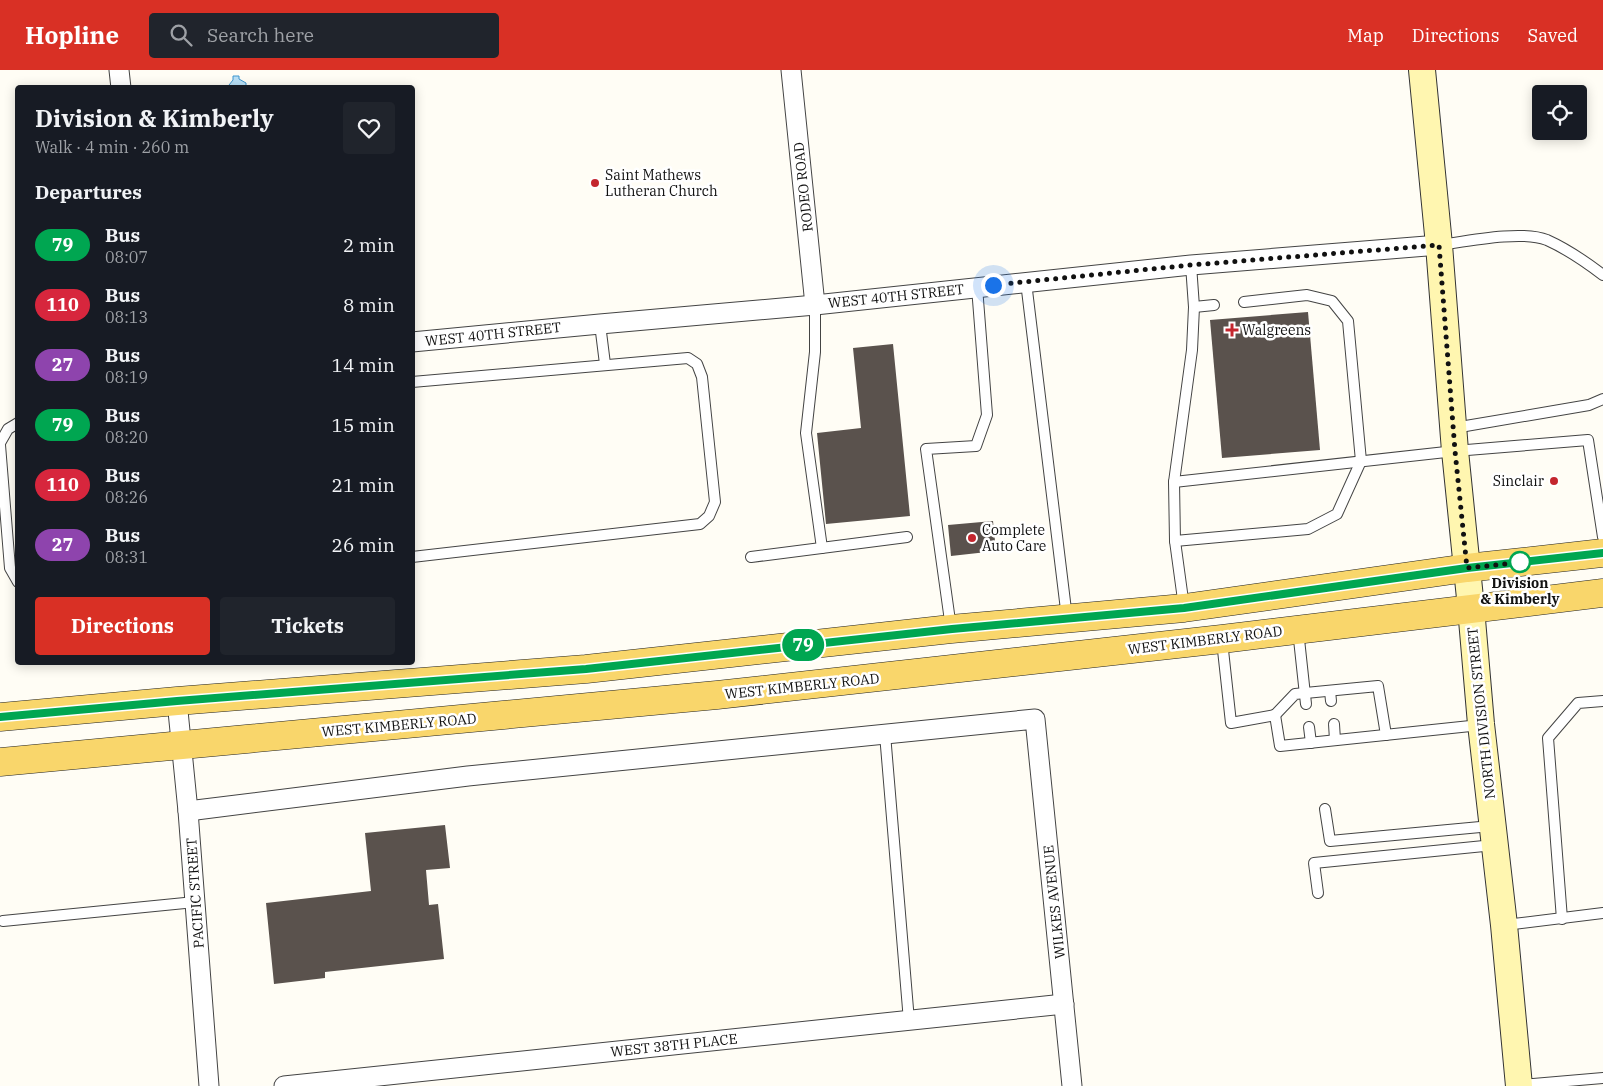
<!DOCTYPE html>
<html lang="en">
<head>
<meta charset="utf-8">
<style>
	:root { --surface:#171b24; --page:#20242c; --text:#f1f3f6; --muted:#9ea1a6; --accent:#d93025 }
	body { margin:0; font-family:"IBM Plex Serif",serif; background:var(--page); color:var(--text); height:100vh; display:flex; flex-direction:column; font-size:19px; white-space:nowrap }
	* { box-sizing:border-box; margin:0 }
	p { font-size:16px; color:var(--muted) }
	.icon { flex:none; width:28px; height:28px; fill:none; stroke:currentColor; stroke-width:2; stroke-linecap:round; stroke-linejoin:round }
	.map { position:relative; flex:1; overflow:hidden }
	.drawer { position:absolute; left:15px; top:15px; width:400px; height:580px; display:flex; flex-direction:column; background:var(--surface); border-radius:5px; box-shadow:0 2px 12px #0003 }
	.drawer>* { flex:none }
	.badge { padding:0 10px; border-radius:16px; font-size:18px; line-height:32px }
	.fabs { position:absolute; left:1532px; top:15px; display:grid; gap:10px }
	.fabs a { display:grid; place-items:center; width:55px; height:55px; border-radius:5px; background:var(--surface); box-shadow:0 2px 12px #0003; font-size:25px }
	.you { position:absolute; width:25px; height:25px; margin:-12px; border:4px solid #fff; border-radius:50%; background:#1a73e8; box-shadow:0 0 0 8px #1a73e833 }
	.map>.badge { position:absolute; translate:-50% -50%; box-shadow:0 0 0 2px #fff }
	h2 { padding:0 20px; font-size:19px; line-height:45px }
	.round { display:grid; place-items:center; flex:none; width:52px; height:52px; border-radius:5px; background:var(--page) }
	.headline { display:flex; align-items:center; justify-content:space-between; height:85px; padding:0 20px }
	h1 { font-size:24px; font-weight:700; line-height:38px }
	.action { display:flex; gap:10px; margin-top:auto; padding:10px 20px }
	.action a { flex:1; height:58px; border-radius:5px; background:var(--accent); color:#fff; font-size:20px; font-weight:700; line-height:58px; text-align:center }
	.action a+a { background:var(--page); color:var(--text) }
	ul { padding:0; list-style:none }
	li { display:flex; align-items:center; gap:15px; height:60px; padding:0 20px }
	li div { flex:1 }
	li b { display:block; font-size:19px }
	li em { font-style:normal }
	li .badge { min-width:55px; font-weight:700; text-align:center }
	header { display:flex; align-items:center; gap:30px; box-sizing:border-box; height:70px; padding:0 25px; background:var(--accent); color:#fff }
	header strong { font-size:24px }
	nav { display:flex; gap:28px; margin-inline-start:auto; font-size:18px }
	.search { width:350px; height:45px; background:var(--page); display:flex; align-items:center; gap:12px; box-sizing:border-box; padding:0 18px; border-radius:5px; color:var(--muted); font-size:19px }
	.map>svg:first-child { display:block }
</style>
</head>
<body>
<header>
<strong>Hopline</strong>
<div class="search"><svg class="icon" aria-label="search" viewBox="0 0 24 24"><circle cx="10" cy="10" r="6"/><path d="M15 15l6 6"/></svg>Search here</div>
<nav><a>Map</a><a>Directions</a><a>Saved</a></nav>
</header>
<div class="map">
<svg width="1603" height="1016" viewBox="0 0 1603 1016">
	<rect width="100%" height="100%" fill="#fffdf5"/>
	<path fill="#b9e0f7" stroke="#3f96cf" d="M 233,6 L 239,6 L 239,9 L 246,13 L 246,17 L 229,17 L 229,15 L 233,10 Z"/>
	<g fill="#5a524d">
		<path d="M 1308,242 L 1320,380 L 1222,388 L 1210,250 Z"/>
		<path d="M 893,274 L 910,446 L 826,454 L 817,363 L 861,358 L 853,278 Z"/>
		<path d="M 993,451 L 996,481 L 951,486 L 948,455 Z"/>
		<path d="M 445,755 L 450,798 L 426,800 L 429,835 L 438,834 L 444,889 L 325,902 L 325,908 L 274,914 L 266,833 L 371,821 L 365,763 Z"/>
	</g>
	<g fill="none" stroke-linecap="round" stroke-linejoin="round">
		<defs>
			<g id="service">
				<path d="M 1440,175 C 1468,171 1522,160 1547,170 C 1567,179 1586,192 1603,205"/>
				<path d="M 1026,212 L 1067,548"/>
				<path d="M 815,235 L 815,282 L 806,363 L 822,478"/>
				<path d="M 1194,237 L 1214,235"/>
				<path d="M 600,254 L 605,294"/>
				<path d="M 412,312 L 688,288 L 697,294 L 702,307 L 715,432 L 709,446 L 700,454 L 412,487"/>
				<path d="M 1454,358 L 1589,335 L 1603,329"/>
				<path d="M 0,373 L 8,359 L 18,353"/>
				<path d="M 0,375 L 10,498 L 18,512"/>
				<path d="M 1174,412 L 1455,381 L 1588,370 L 1603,467"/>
				<path d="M 1175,471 L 1308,459 L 1337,444 L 1361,391 L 1348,251 L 1332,231 L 1307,225 L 1244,232"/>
				<path d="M 751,487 L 907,467"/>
				<path d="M 1184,537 L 1175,471 L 1174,412 L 1192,280 L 1194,237 L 1191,195"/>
				<path d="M 951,558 L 926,379 L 976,376 L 987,345 L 977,217"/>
				<path d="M 1298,560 L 1306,634"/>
				<path d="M 1222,571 L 1231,653 L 1275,645 L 1280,676 L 1480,655"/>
				<path d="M 1330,621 L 1331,631"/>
				<path d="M 1275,645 L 1295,624 L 1378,616 L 1386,665"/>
				<path d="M 1334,654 L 1335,670"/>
				<path d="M 1309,657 L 1311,673"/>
				<path d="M 885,664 L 909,951"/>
				<path d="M 1325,739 L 1330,771 L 1491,756"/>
				<path d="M 1318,823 L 1314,793 L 1494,775"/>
				<path d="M 1562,849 L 1548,668 L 1578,633 L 1603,631"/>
				<path d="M 3,851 L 195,832"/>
				<path d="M 1505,855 L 1603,843"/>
				<path d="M 1520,1015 L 1603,1008"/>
			</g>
			<g id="minor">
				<path d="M 119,0 L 121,18"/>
				<path d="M 791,0 L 815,235"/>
				<path d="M 412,272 L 600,254 L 815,235 L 1191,195 L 1439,175"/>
				<path d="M 177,631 L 188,741 L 209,1016"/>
				<path d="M 188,741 L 468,706 L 1035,649 L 1072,1016"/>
				<path d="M 284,1016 L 1064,934"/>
			</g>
			<path id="secondary" d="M 1422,0 L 1439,175 L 1455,381 L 1471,538 L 1481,654 L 1504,855 L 1519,1016"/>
			<g id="primary">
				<path d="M 0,647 L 177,631 L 586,599 L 951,559 L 1184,538 L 1467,498 L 1603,483"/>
				<path d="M 0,692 L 717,625 L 1222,569 L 1603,523"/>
			</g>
		</defs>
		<use href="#service" stroke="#444" stroke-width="12"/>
		<use href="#minor" stroke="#444" stroke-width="21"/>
		<use href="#secondary" stroke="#333" stroke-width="28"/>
		<use href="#primary" stroke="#222" stroke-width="29"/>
		<use href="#service" stroke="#fff" stroke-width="10"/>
		<use href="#minor" stroke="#fff" stroke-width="19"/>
		<use href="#secondary" stroke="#fff6b0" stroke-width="26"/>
		<use href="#primary" stroke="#f9d66b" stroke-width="28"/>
	</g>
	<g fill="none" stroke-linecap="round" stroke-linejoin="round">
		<defs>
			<path id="line" d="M 0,647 L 177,631 L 586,599 L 952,559 L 1184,538 L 1467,498 L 1603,483"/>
		</defs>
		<use href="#line" stroke="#fff" stroke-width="11"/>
		<use href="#line" stroke="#00a651" stroke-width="8"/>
		<path stroke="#111" stroke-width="5" stroke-dasharray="0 9" d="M 993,215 L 1191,195 L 1439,175 L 1455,381 L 1467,498 L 1525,492 L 1520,492"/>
	</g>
	<g fill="#c4262e" stroke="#fff" stroke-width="2">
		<circle cx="595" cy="113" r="5"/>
		<path d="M1229.5 252.5h5v5h5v5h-5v5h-5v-5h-5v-5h5z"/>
		<circle cx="1554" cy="411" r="5"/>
		<circle cx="972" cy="468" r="5"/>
	</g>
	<circle fill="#fff" stroke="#00a651" stroke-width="2.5" cx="1520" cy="492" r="10"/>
	<g text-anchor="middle" stroke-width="5" stroke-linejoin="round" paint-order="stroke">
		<g font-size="14" fill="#111" stroke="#fff" text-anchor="start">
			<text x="605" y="110">Saint Mathews<tspan x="605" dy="16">Lutheran Church</tspan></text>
			<text x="1242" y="265">Walgreens</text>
			<text x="1544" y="416" text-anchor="end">Sinclair</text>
			<text x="982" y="465">Complete<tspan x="982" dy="16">Auto Care</tspan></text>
		</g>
		<g font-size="14" fill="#111" stroke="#fff">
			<text transform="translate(803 117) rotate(-96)" y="5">RODEO ROAD</text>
			<text transform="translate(896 226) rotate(-6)" y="5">WEST 40TH STREET</text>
			<text transform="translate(493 264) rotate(-6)" y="5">WEST 40TH STREET</text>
			<text transform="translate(1205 570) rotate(-7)" y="5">WEST KIMBERLY ROAD</text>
			<text transform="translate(802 616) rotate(-6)" y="5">WEST KIMBERLY ROAD</text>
			<text transform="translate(1481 643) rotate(-96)" y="5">NORTH DIVISION STREET</text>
			<text transform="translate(399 655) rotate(-5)" y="5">WEST KIMBERLY ROAD</text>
			<text transform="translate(195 823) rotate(-94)" y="5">PACIFIC STREET</text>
			<text transform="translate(1054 832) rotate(-96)" y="5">WILKES AVENUE</text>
			<text transform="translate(674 975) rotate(-6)" y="5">WEST 38TH PLACE</text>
		</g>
		<g font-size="14" font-weight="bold" fill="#111" stroke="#fff">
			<text x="1520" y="518">Division<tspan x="1520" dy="16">&amp; Kimberly</tspan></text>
		</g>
	</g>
</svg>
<div class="fabs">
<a><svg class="icon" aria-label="locate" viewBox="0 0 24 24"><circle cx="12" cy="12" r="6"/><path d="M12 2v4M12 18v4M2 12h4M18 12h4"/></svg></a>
</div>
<div class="you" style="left:993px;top:215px"></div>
<b class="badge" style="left:803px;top:575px;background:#00a651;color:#fff">79</b>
<section class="drawer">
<div class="headline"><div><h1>Division &amp; Kimberly</h1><p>Walk · 4 min · 260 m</p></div><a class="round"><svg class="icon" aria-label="heart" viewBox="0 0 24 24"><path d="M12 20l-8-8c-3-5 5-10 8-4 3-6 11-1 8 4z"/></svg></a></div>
<h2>Departures</h2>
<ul>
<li><span class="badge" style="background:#00a651;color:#fff">79</span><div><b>Bus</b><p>08:07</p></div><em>2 min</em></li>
<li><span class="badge" style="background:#d7263d;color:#fff">110</span><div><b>Bus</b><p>08:13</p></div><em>8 min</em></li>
<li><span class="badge" style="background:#8e44ad;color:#fff">27</span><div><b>Bus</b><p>08:19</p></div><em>14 min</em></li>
<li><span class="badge" style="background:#00a651;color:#fff">79</span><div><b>Bus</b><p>08:20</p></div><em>15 min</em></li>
<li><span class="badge" style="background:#d7263d;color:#fff">110</span><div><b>Bus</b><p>08:26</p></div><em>21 min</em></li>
<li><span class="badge" style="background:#8e44ad;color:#fff">27</span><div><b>Bus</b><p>08:31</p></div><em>26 min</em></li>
</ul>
<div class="action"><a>Directions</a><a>Tickets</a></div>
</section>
</div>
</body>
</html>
